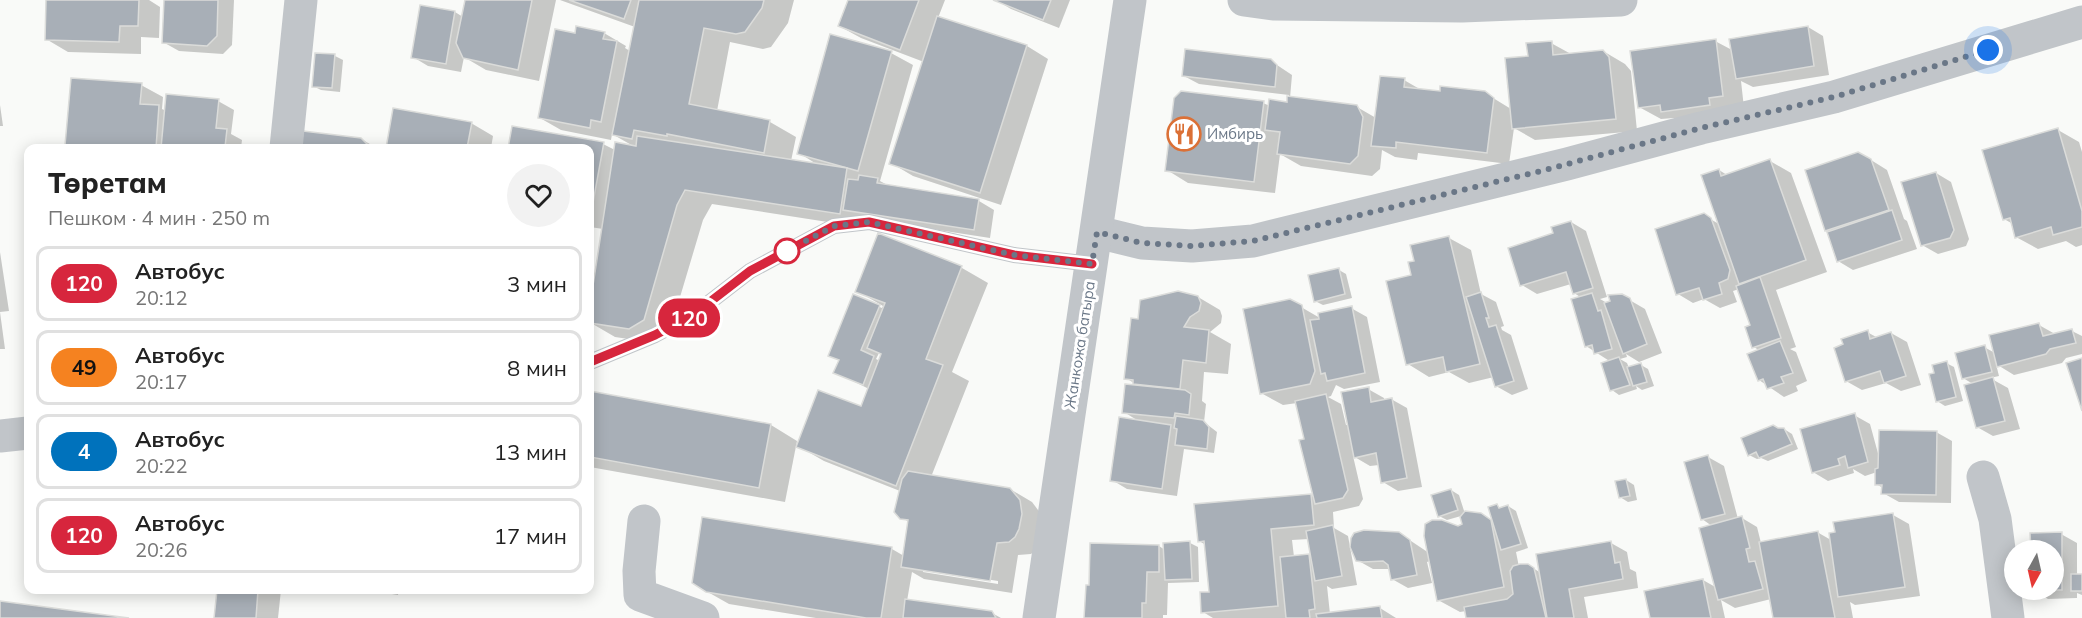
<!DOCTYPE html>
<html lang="ru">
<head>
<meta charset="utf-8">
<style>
	:root { --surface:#fff; --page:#f2f2f2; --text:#222; --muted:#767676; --line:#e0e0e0 }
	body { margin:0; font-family:Mulish,sans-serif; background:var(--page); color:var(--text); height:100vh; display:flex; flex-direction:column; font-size:22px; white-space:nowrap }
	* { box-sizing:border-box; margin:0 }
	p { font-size:20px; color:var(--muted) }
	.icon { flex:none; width:33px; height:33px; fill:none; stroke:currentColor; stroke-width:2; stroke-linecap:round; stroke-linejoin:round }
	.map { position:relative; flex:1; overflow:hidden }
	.panel { position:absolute; left:24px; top:144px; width:570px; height:450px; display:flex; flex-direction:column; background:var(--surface); border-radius:12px; box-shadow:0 3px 15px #0003 }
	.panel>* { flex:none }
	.badge { padding:0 12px; border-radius:20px; font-size:21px; line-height:39px }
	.needle { width:39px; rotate:188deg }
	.fabs { position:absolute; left:2004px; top:540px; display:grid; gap:12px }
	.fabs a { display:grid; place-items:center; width:60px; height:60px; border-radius:50%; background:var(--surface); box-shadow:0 3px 15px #0003; font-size:30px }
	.you { position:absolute; width:30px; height:30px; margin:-15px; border:4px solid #fff; border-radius:50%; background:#1a73e8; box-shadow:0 0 0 9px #1a73e833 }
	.map>.badge { position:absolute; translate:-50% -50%; box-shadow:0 0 0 3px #fff }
	.round { display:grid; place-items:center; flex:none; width:63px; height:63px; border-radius:32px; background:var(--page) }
	.summary { display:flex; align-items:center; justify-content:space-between; height:102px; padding:0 24px }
	h1 { font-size:28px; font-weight:800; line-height:45px }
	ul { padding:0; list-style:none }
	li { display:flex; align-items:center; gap:18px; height:75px; margin:0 12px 9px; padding:0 12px; border:3px solid var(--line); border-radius:12px }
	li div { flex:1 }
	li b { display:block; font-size:22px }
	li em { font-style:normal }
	li .badge { min-width:66px; font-weight:700; text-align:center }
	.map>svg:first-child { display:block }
</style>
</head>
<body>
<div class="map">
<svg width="2082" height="618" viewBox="0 0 2082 618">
	<rect width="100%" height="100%" fill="#f9faf8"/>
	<g fill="#0003" fill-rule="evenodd">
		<path d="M 47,0 L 149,0 L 160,7 L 159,38 L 141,37 L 141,54 L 68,52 L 46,39 Z"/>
		<path d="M 166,0 L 234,0 L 232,45 L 223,54 L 179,51 L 163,42 Z"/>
		<path d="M 466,0 L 556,0 L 539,81 L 486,70 L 464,57 L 461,72 L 428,66 L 413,57 L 422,6 L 455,12 L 463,17 Z"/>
		<path d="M 560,0 L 794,0 L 788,23 L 771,47 L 763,49 L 730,42 L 717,111 L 770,122 L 796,137 L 791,161 L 818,165 L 799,153 L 891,53 L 913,65 L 880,181 L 891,187 L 979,201 L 994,210 L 990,238 L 867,219 L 866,228 L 712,204 L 703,220 L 669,334 L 656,343 L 615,337 L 591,323 L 590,329 L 590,299 L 592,300 L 603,229 L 590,227 L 590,148 L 509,148 L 513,128 L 603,144 L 615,150 L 635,147 L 612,134 L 611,140 L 561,130 L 540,118 L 576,34 L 604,33 L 626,46 L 625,48 L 630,51 L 635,27 Z"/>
		<path d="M 849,0 L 945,0 L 938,18 L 1027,46 L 1048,59 L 1001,205 L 913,176 L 891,163 L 924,62 L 861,38 L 839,26 Z"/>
		<path d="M 996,0 L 1070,0 L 1059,28 L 1011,9 Z"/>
		<path d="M 1808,27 L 1823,36 L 1829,75 L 1753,87 L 1741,81 L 1744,108 L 1684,123 L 1674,118 L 1661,119 L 1639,107 L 1715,41 L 1732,50 Z"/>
		<path d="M 1551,43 L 1571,54 L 1603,51 L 1625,64 L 1631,71 L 1637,131 L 1535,140 L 1514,128 L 1509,164 L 1418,153 L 1417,160 L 1395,157 L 1382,150 L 1380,169 L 1372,176 L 1301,166 L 1280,154 L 1275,193 L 1188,183 L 1167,170 L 1263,103 L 1270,106 L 1288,103 L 1289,95 L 1199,84 L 1184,76 L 1271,61 L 1292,75 L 1290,98 L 1357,107 L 1376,118 L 1404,80 L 1423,91 L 1485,93 L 1511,109 L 1529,58 Z"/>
		<path d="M 316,54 L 335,56 L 343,60 L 340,92 L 321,90 L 313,86 Z"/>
		<path d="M 141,85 L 163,97 L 162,109 L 166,111 L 218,101 L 234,110 L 231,134 L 242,140 L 241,148 L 74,148 L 67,144 Z"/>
		<path d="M 0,105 L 3,126 L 0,126 Z"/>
		<path d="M 394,110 L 471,123 L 493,136 L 491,148 L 387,148 Z"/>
		<path d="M 2058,130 L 2079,142 L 2082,152 L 2082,245 L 2076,247 L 2066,241 L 2038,249 L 2016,237 L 2013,224 L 2004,219 Z"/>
		<path d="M 305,133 L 361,139 L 377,148 L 303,148 Z"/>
		<path d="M 1871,160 L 1887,170 L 1904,219 L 1907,221 L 1917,249 L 1853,270 L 1838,261 L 1826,230 Z"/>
		<path d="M 1770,161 L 1791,173 L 1827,272 L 1776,290 L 1796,347 L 1790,349 L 1796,352 L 1807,381 L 1796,386 L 1798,391 L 1784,397 L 1759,380 L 1760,351 L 1754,347 L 1752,326 L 1739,289 L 1733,291 L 1737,302 L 1720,308 L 1704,299 L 1693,303 L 1678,294 L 1703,215 L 1719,224 L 1719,170 L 1727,175 Z"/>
		<path d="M 1936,173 L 1951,182 L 1969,239 L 1966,246 L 1938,254 L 1922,245 Z"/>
		<path d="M 1571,222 L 1586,231 L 1607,297 L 1600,299 L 1607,303 L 1621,295 L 1645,309 L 1662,353 L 1639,362 L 1626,354 L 1627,357 L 1620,359 L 1627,363 L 1629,368 L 1641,365 L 1648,369 L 1654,386 L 1642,390 L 1636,386 L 1637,389 L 1619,395 L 1612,390 L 1611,362 L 1586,346 L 1582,298 L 1574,293 L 1571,284 L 1537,294 L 1522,285 L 1555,234 Z"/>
		<path d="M 879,235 L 962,268 L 988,283 L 952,372 L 969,381 L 931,477 L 1010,489 L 1032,502 L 1041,514 L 1036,549 L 1031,554 L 1018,555 L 1012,593 L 924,579 L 912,572 L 907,601 L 992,613 L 1001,618 L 816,618 L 729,604 L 706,591 L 703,519 L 892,549 L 904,556 L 909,522 L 901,517 L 900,491 L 824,461 L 798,446 L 862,408 L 869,389 L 835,372 L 840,361 L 830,355 L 854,296 L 882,308 L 883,306 L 857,291 ZM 879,353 L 882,355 L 880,361 L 876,359 ZM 923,569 L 998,581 L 998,584 L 923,572 Z"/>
		<path d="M 1449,238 L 1471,250 L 1481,294 L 1496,302 L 1504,326 L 1501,327 L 1502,330 L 1511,335 L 1528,389 L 1512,395 L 1496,386 L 1494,377 L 1469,383 L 1449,372 L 1429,377 L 1408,364 L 1413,276 L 1416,262 Z"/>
		<path d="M 0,252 L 9,311 L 0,312 L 5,349 L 0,349 Z"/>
		<path d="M 1339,270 L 1346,274 L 1352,298 L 1323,305 L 1315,301 Z"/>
		<path d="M 1198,297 L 1220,310 L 1222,316 L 1221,323 L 1210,332 L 1231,344 L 1228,374 L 1204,372 L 1202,401 L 1206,404 L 1204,422 L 1217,432 L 1214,453 L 1184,449 L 1177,496 L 1127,489 L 1112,480 L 1140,422 L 1124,412 L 1140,387 L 1126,378 L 1140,321 Z"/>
		<path d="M 1301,307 L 1320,318 L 1351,308 L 1367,317 L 1380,382 L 1344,389 L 1336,385 L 1331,396 L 1328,397 L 1341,404 L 1346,425 L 1349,425 L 1368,389 L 1384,398 L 1384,401 L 1391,399 L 1407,408 L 1422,487 L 1398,491 L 1383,482 L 1379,465 L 1370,466 L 1353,456 L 1363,499 L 1359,506 L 1333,512 L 1334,528 L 1348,536 L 1357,585 L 1332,589 L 1327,586 L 1330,614 L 1380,608 L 1396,618 L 1213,618 L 1203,612 L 1210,593 L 1206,545 L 1199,541 L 1311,495 L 1315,498 L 1306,441 L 1297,403 L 1283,405 L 1261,393 ZM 1309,539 L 1312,555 L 1294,557 L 1292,540 Z"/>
		<path d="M 2039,325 L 2055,334 L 2072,331 L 2082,336 L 2082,354 L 2066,358 L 2062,363 L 2014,375 L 1996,364 L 1999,376 L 1990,378 L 2008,388 L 2020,429 L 1993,436 L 1977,427 L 1973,384 L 1963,378 L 1984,347 L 1995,353 Z"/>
		<path d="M 1867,332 L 1878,338 L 1891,333 L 1907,342 L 1921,385 L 1901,391 L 1886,383 L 1862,390 L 1846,381 Z"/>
		<path d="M 1946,363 L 1954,367 L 1963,401 L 1945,406 L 1937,401 L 1936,374 Z"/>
		<path d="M 590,393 L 771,425 L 797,441 L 785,502 L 590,467 Z"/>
		<path d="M 1854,415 L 1870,424 L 1879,457 L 1936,432 L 1952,441 L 1951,503 L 1899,502 L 1883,493 L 1883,488 L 1876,484 L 1877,472 L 1865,476 L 1853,469 L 1854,473 L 1828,481 L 1813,472 Z"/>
		<path d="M 1779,429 L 1784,429 L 1792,434 L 1798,449 L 1768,461 L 1761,458 L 1757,459 L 1749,455 Z"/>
		<path d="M 1708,457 L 1724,466 L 1738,519 L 1742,518 L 1757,527 L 1761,543 L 1817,532 L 1831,540 L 1893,515 L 1909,524 L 1920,596 L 1855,605 L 1850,602 L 1853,618 L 1775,618 L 1771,599 L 1735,608 L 1721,600 L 1725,618 L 1651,618 L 1703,580 L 1717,588 L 1712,526 L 1702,519 Z"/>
		<path d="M 1626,480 L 1634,485 L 1637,500 L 1628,502 L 1620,497 Z"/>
		<path d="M 1451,490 L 1459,495 L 1465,514 L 1481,515 L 1494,522 L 1497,506 L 1501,508 L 1508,506 L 1516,511 L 1528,548 L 1516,552 L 1519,567 L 1528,565 L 1541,573 L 1611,543 L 1627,552 L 1630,569 L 1636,572 L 1638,588 L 1584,597 L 1588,618 L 1467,618 L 1466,611 L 1460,612 L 1438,600 L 1430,561 L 1427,562 L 1432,583 L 1408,588 L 1392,579 L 1391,569 L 1373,569 L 1357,560 L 1399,533 L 1429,553 L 1458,527 L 1464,525 L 1461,516 L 1447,520 L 1439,516 Z"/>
		<path d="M 2032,534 L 2061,534 L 2077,543 L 2077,576 L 2082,576 L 2082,595 L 2077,593 L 2077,598 L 2048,599 L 2032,590 L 2054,590 L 2054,550 L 2032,550 Z"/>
		<path d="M 1190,543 L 1198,547 L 1199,582 L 1168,583 L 1167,615 L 1163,615 L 1163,618 L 1086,618 L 1159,546 L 1165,550 Z"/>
		<path d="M 218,590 L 281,590 L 278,618 L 216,618 Z"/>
		<path d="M 367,590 L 399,590 L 398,595 Z"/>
		<path d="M 540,590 L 555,590 L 555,592 Z"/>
	</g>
	<g fill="#a8afb7" stroke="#dbdcda" stroke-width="1.5">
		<path d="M 46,0 L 139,0 L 138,26 L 120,26 L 119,42 L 45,40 Z"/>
		<path d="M 164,0 L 218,0 L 217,36 L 207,46 L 162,43 Z"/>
		<path d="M 465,0 L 532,0 L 518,70 L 463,58 L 456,43 Z"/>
		<path d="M 569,0 L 631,0 L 624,19 Z"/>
		<path d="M 639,0 L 764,0 L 762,8 L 745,32 L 736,34 L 704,28 L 689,104 L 770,120 L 764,153 L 667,134 L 667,136 L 634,130 L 632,139 L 612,135 Z"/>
		<path d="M 848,0 L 919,0 L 900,50 L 838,26 Z"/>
		<path d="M 993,0 L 1051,0 L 1043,20 Z"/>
		<path d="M 420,5 L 455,11 L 446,64 L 411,58 Z"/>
		<path d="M 937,16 L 1027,45 L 980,193 L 889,164 Z"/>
		<path d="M 576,26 L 605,32 L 603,39 L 617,41 L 601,122 L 591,120 L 590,128 L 538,118 L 555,29 L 575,33 Z"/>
		<path d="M 1808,26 L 1814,66 L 1736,79 L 1729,39 Z"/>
		<path d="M 830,34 L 892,51 L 858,171 L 797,154 Z"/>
		<path d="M 1716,39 L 1723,96 L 1709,98 L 1710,105 L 1661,112 L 1660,105 L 1638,108 L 1630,51 Z"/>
		<path d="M 1552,41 L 1553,55 L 1603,50 L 1609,57 L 1616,119 L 1512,129 L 1505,58 L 1528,56 L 1526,43 Z"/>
		<path d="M 1185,49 L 1271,59 L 1277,65 L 1275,87 L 1182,76 Z"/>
		<path d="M 315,53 L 335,54 L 332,88 L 312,87 Z"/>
		<path d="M 1380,76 L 1405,78 L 1404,87 L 1440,91 L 1440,86 L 1485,91 L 1494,98 L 1487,153 L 1396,142 L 1396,148 L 1371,146 Z"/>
		<path d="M 71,78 L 142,83 L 140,104 L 159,105 L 156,148 L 108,148 L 65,145 Z"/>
		<path d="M 1181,91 L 1264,101 L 1254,182 L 1165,171 L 1174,98 Z"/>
		<path d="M 166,94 L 219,99 L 216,128 L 227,129 L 225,147 L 161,148 Z"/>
		<path d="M 1287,96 L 1357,105 L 1363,117 L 1358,156 L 1350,164 L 1277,154 L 1280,132 L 1265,130 L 1269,99 L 1287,102 Z"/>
		<path d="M 393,108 L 472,122 L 467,148 L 386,148 Z"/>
		<path d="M 512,126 L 604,142 L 590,219 L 590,148 L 508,148 Z"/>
		<path d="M 2058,128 L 2082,211 L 2082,227 L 2053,235 L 2051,227 L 2015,238 L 2010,218 L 2003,220 L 1982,150 Z"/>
		<path d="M 303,131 L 361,138 L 371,148 L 301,148 Z"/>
		<path d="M 637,136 L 847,168 L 840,214 L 685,190 L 677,205 L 644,320 L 629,329 L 590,323 L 590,305 L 615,142 L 636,146 Z"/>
		<path d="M 1858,152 L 1871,159 L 1889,210 L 1825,231 L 1805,170 Z"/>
		<path d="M 1770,159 L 1806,260 L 1739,284 L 1701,175 L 1719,169 L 1721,176 Z"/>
		<path d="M 1936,172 L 1954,230 L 1950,238 L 1921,246 L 1901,182 Z"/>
		<path d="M 859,175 L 878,178 L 877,183 L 979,199 L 974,230 L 843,210 L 848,179 L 858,180 Z"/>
		<path d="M 1892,210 L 1902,240 L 1837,262 L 1827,232 Z"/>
		<path d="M 1704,213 L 1711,218 L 1730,270 L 1728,279 L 1719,283 L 1722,294 L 1703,300 L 1699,288 L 1676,295 L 1655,229 Z"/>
		<path d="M 1571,221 L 1593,288 L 1573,294 L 1566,272 L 1520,286 L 1508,248 L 1553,233 L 1551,227 Z"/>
		<path d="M 878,233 L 962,266 L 926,359 L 943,365 L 896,486 L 796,447 L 818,390 L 861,406 L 881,354 L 867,348 L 885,303 L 855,292 Z"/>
		<path d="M 1449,236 L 1480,364 L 1446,372 L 1443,357 L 1406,365 L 1386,281 L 1411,275 L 1408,262 L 1414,261 L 1410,245 Z"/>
		<path d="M 1339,268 L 1345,294 L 1314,302 L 1308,275 Z"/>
		<path d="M 1760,277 L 1781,338 L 1752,348 L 1745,327 L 1750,325 L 1736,286 Z"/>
		<path d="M 1178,291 L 1198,296 L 1201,303 L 1199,311 L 1190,317 L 1184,327 L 1209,330 L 1206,363 L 1183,360 L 1180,389 L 1133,384 L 1133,380 L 1124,379 L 1131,318 L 1138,319 L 1140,300 Z"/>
		<path d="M 1481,292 L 1489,318 L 1486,318 L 1489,327 L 1496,325 L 1514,381 L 1495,387 L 1466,297 Z"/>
		<path d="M 1592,293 L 1598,311 L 1601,310 L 1612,349 L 1594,354 L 1592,345 L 1585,347 L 1571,299 Z"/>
		<path d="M 853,294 L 880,305 L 861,350 L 874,356 L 863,385 L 833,373 L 839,360 L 828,356 Z"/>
		<path d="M 1622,294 L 1630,298 L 1647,344 L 1623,354 L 1604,303 L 1610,301 L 1608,295 Z"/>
		<path d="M 1290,299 L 1302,305 L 1315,371 L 1310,384 L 1260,394 L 1243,309 Z"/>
		<path d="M 1352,306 L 1365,373 L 1327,381 L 1325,373 L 1321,374 L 1310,320 L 1319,319 L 1318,313 Z"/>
		<path d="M 2039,323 L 2043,336 L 2072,329 L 2076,343 L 2050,349 L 2046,354 L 1997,367 L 1989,335 Z"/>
		<path d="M 1868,330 L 1870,339 L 1891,332 L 1906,376 L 1884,383 L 1880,371 L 1845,382 L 1834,348 L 1843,344 L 1841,339 Z"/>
		<path d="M 1780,341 L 1793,373 L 1781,377 L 1784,383 L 1767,389 L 1763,379 L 1758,381 L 1747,354 Z"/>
		<path d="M 1985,345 L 1992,372 L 1962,379 L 1955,353 Z"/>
		<path d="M 1619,357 L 1630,385 L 1610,391 L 1601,363 Z"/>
		<path d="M 2082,358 L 2082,411 L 2066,363 Z"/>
		<path d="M 1947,361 L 1956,397 L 1936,402 L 1929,374 L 1934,373 L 1932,365 Z"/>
		<path d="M 1641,363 L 1647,382 L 1633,386 L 1627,367 Z"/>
		<path d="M 1993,377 L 2005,421 L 1976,428 L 1964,385 Z"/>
		<path d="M 1125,384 L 1185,390 L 1191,394 L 1189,415 L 1175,413 L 1174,418 L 1122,413 Z"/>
		<path d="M 1369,387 L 1371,402 L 1392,398 L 1407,478 L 1381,483 L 1376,453 L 1354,458 L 1341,392 Z"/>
		<path d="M 590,391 L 771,424 L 759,488 L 590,457 Z"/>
		<path d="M 1326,394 L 1348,490 L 1343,498 L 1315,504 L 1299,440 L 1304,439 L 1295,401 Z"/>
		<path d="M 1855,413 L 1868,462 L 1848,468 L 1845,456 L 1838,459 L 1840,465 L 1812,473 L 1800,429 Z"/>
		<path d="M 1176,416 L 1203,420 L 1209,427 L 1207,449 L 1175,445 L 1177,429 L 1174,428 Z"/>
		<path d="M 1119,417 L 1171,425 L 1162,489 L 1110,481 Z"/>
		<path d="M 1773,425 L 1778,428 L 1784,428 L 1792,444 L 1759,458 L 1756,452 L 1748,456 L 1741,438 Z"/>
		<path d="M 1879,430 L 1937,431 L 1936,495 L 1881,494 L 1882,485 L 1875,485 L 1875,469 L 1878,468 Z"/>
		<path d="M 1708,455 L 1725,514 L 1701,520 L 1684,462 Z"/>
		<path d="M 908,471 L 1010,488 L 1020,500 L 1022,514 L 1019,529 L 1015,537 L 1009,542 L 997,543 L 990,581 L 901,567 L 908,520 L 900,519 L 894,512 L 902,479 Z"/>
		<path d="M 1626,479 L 1630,496 L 1619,498 L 1615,481 Z"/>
		<path d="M 1451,489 L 1458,510 L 1438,517 L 1431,495 Z"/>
		<path d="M 1311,494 L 1314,525 L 1271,529 L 1278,606 L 1201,613 L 1200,592 L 1209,592 L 1204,541 L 1198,542 L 1194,504 Z"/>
		<path d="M 1497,504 L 1499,508 L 1508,505 L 1521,544 L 1501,550 L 1488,507 Z"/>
		<path d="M 1465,511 L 1481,513 L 1491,520 L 1504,587 L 1437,601 L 1424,536 L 1425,524 L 1432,520 L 1442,520 L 1458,526 L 1462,524 L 1460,517 Z"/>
		<path d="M 1893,513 L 1905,587 L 1838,597 L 1829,533 L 1835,532 L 1833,522 Z"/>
		<path d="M 1742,516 L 1750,548 L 1746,549 L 1749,562 L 1755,561 L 1763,589 L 1718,600 L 1699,528 Z"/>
		<path d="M 702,517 L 892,547 L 881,618 L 866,618 L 706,592 L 692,583 Z"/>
		<path d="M 1333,525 L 1342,576 L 1315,581 L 1306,531 Z"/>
		<path d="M 1364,530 L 1399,532 L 1410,540 L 1417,575 L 1391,580 L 1388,565 L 1383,561 L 1363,562 L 1356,561 L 1350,547 L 1351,538 L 1354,533 Z"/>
		<path d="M 1818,531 L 1835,618 L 1773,618 L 1759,542 Z"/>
		<path d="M 2062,532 L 2062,590 L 2031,590 L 2054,590 L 2054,550 L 2031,550 L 2030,533 Z"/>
		<path d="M 1190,541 L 1192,579 L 1165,580 L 1163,543 Z"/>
		<path d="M 1611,541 L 1615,563 L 1620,562 L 1623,579 L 1569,589 L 1574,618 L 1547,618 L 1536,554 Z"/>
		<path d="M 1090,543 L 1159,545 L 1159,572 L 1147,572 L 1146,603 L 1142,603 L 1142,618 L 1084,618 L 1086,585 L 1089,585 Z"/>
		<path d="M 1309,554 L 1315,609 L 1309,610 L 1310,618 L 1286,618 L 1280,557 Z"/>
		<path d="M 1520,564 L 1528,564 L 1534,568 L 1546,618 L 1466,618 L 1464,607 L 1507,599 L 1513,594 L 1510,571 L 1513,566 Z"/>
		<rect x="2071" y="574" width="11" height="17"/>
		<path d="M 1703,579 L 1711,618 L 1650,618 L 1644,591 Z"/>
		<path d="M 217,590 L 258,590 L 256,618 L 214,618 Z"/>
		<path d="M 905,599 L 992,611 L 996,618 L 903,618 Z"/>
		<path d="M 0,601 L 129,618 L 0,618 Z"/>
		<path d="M 1380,606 L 1382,618 L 1317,618 L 1316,614 Z"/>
	</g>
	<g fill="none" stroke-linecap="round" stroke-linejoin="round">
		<path stroke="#c1c5c9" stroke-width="16" d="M 590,362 L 655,335 L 693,315 L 750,271 L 834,226 L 869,222 L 1014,255 L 1092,264"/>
		<g stroke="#c1c5c9" stroke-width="33">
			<path d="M 1244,0 L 1273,4 L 1462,6 L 1621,0"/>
			<path d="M 286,148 L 301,0"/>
			<path d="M 1097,232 L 1142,243 L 1192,246 L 1253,241 L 1567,164 L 1701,128 L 1834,97 L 2082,22"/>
			<path d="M 0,436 L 28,433"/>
			<path d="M 1983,477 L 1995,519 L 2008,618"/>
			<path d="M 644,521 L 639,571 L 640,595 L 703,618"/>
			<path d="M 1039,618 L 1130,0"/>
		</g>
	</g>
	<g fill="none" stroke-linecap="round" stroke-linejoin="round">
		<defs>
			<path id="line" d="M 590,362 L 655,335 L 693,315 L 750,271 L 834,226 L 869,222 L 1014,255 L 1092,264"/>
		</defs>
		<use href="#line" stroke="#fff" stroke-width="14"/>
		<use href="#line" stroke="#d7263d" stroke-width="9"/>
		<path stroke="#6a7787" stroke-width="6" stroke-dasharray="0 10.8" d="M 787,251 L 834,226 L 869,222 L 1014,255 L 1092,264 L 1097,232 L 1142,243 L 1192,246 L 1253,241 L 1545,170 L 1701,128 L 1834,97 L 1988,50"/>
	</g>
	<defs>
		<symbol id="restaurant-ring" viewBox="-11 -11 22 22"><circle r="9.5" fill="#fff" stroke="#db7036" stroke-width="1.5"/><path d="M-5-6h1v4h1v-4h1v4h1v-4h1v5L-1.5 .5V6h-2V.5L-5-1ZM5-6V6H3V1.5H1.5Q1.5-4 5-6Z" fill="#db7036"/></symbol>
	</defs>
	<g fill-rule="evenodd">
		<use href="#restaurant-ring" x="1165" y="115" width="38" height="38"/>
	</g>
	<circle fill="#fff" stroke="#d7263d" stroke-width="3" cx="787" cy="251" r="12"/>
	<g text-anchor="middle" stroke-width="6" stroke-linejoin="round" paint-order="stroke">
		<g font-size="15" fill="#6a7787" stroke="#fff" text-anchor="start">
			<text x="1207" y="139">Имбирь</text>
		</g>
		<g font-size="15" fill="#6a7787" stroke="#fff">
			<text transform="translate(1080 345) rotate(-81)" y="5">Жанкожа батыра</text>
		</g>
	</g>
</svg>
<div class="fabs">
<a><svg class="needle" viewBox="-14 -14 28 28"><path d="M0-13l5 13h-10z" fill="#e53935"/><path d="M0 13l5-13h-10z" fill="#767676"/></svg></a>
</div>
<div class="you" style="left:1988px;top:50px"></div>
<b class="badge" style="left:689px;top:318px;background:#d7263d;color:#fff">120</b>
<section class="panel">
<div class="summary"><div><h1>Төретам</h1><p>Пешком · 4 мин · 250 m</p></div><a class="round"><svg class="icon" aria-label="heart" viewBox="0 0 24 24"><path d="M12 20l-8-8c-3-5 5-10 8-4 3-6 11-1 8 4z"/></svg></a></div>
<ul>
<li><span class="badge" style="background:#d7263d;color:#fff">120</span><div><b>Автобус</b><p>20:12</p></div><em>3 мин</em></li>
<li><span class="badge" style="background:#f58220;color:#111">49</span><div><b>Автобус</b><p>20:17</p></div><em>8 мин</em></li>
<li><span class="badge" style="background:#0072bc;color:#fff">4</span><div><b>Автобус</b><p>20:22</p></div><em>13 мин</em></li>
<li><span class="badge" style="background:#d7263d;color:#fff">120</span><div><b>Автобус</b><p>20:26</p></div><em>17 мин</em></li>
</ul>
</section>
</div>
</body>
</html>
